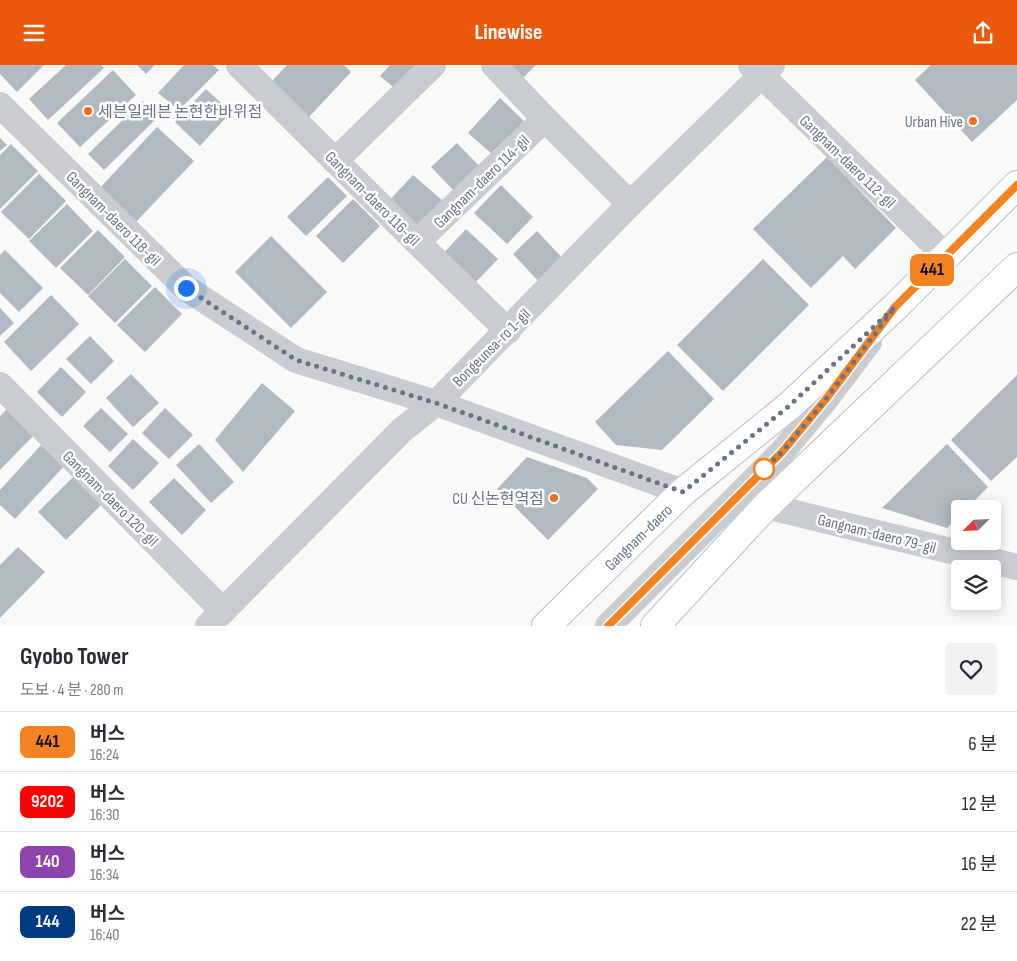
<!DOCTYPE html>
<html lang="ko">
<head>
<meta charset="utf-8">
<style>
	:root { --surface:#fff; --page:#f2f2f3; --text:#2b2b33; --muted:#7c7c81; --line:#e1e1e2; --accent:#ea580c }
	body { margin:0; font-family:"Sofia Sans Condensed","Noto Sans KR",sans-serif; background:var(--page); color:var(--text); height:100vh; display:flex; flex-direction:column; font-size:19px; white-space:nowrap }
	* { box-sizing:border-box; margin:0 }
	p { font-size:16px; color:var(--muted) }
	.icon { flex:none; width:28px; height:28px; fill:none; stroke:currentColor; stroke-width:2; stroke-linecap:round; stroke-linejoin:round }
	.map { position:relative; height:561px; overflow:hidden }
	.side { display:flex; flex-direction:column; background:var(--surface); flex:1 }
	.side>* { flex:none }
	.badge { padding:0 10px; border-radius:8px; font-size:18px; line-height:32px }
	.needle { width:32px; rotate:246deg }
	.fabs { position:absolute; left:951px; top:435px; display:grid; gap:10px }
	.fabs a { display:grid; place-items:center; width:50px; height:50px; border-radius:5px; background:var(--surface); box-shadow:0 2px 12px #0003; font-size:25px }
	.you { position:absolute; width:25px; height:25px; margin:-12px; border:4px solid #fff; border-radius:50%; background:#1a73e8; box-shadow:0 0 0 8px #1a73e833 }
	.map>.badge { position:absolute; translate:-50% -50%; box-shadow:0 0 0 2px #fff }
	.round { display:grid; place-items:center; flex:none; width:52px; height:52px; border-radius:5px; background:var(--page) }
	.headline { display:flex; align-items:center; justify-content:space-between; height:85px; padding:0 20px }
	h1 { font-size:24px; font-weight:700; line-height:38px }
	ul { padding:0; list-style:none }
	li { display:flex; align-items:center; gap:15px; height:60px; padding:0 20px; border-top:1px solid var(--line) }
	li div { flex:1 }
	li b { display:block; font-size:19px }
	li em { font-style:normal }
	li .badge { min-width:55px; font-weight:700; text-align:center }
	header { display:flex; justify-content:space-between; align-items:center; height:65px; padding:0 20px; background:var(--accent); color:#fff; font-size:22px; font-weight:700 }
	.map>svg:first-child { display:block }
</style>
</head>
<body>
<header><svg class="icon" aria-label="menu" viewBox="0 0 24 24"><path d="M4 6h16M4 12h16M4 18h16"/></svg>Linewise<svg class="icon" aria-label="share" viewBox="0 0 24 24"><path d="M12 15V3M7 8l5-5 5 5M5 13v7h14v-7"/></svg></header>
<div class="map">
<svg width="1017" height="561" viewBox="0 0 1017 561">
	<rect width="100%" height="100%" fill="#f9faf7"/>
	<g fill="#b3b9c1">
		<path d="M 0,0 L 44,0 L 17,27 L 0,9 Z"/>
		<path d="M 66,0 L 101,0 L 104,3 L 48,55 L 29,34 Z"/>
		<path d="M 137,0 L 155,0 L 146,9 Z"/>
		<path d="M 184,0 L 213,0 L 219,5 L 179,45 L 158,28 Z"/>
		<path d="M 287,0 L 344,0 L 351,7 L 309,52 L 271,17 Z"/>
		<path d="M 390,0 L 419,0 L 398,26 L 380,11 Z"/>
		<path d="M 506,0 L 536,0 L 521,15 Z"/>
		<path d="M 931,0 L 1017,0 L 1017,35 L 972,77 L 915,15 Z"/>
		<path d="M 113,5 L 136,30 L 80,82 L 57,58 Z"/>
		<path d="M 206,24 L 231,47 L 200,81 L 175,57 Z"/>
		<path d="M 500,33 L 524,56 L 493,90 L 468,68 Z"/>
		<path d="M 142,36 L 158,52 L 104,105 L 88,89 Z"/>
		<path d="M 157,62 L 194,96 L 134,159 L 98,125 Z"/>
		<path d="M 0,73 L 7,80 L 0,86 Z"/>
		<path d="M 457,78 L 481,103 L 456,128 L 431,102 Z"/>
		<path d="M 11,79 L 38,106 L 0,144 L 0,90 Z"/>
		<path d="M 827,92 L 896,163 L 855,204 L 843,191 L 811,223 L 753,164 Z"/>
		<path d="M 39,109 L 66,136 L 29,174 L 1,147 Z"/>
		<path d="M 413,110 L 443,136 L 417,165 L 387,138 Z"/>
		<path d="M 328,112 L 347,131 L 306,171 L 287,152 Z"/>
		<path d="M 501,120 L 533,152 L 507,179 L 474,148 Z"/>
		<path d="M 353,134 L 380,161 L 343,198 L 316,171 Z"/>
		<path d="M 67,139 L 93,166 L 56,203 L 29,176 Z"/>
		<path d="M 466,164 L 498,194 L 472,221 L 441,191 Z"/>
		<path d="M 98,165 L 125,192 L 88,230 L 60,203 Z"/>
		<path d="M 537,166 L 565,196 L 541,219 L 513,189 Z"/>
		<path d="M 271,171 L 327,227 L 291,263 L 235,207 Z"/>
		<path d="M 5,185 L 43,223 L 19,247 L 0,228 L 0,190 Z"/>
		<path d="M 125,194 L 152,221 L 115,258 L 88,231 Z"/>
		<path d="M 763,194 L 809,240 L 723,326 L 677,280 Z"/>
		<path d="M 155,222 L 182,249 L 145,287 L 117,260 Z"/>
		<path d="M 51,230 L 79,259 L 31,306 L 4,277 Z"/>
		<path d="M 0,243 L 14,258 L 0,271 Z"/>
		<path d="M 90,271 L 114,296 L 91,319 L 66,294 Z"/>
		<path d="M 668,286 L 714,334 L 662,385 L 616,380 L 595,357 Z"/>
		<path d="M 61,302 L 86,327 L 62,352 L 37,327 Z"/>
		<path d="M 131,309 L 159,338 L 133,362 L 106,333 Z"/>
		<path d="M 1017,310 L 1017,392 L 991,416 L 951,375 Z"/>
		<path d="M 262,318 L 295,346 L 243,407 L 215,375 Z"/>
		<path d="M 8,343 L 35,369 L 0,405 L 0,351 Z"/>
		<path d="M 101,343 L 128,369 L 110,387 L 83,361 Z"/>
		<path d="M 165,343 L 193,370 L 169,394 L 142,368 Z"/>
		<path d="M 133,374 L 159,398 L 133,425 L 108,401 Z"/>
		<path d="M 43,378 L 66,399 L 15,454 L 0,440 L 0,425 Z"/>
		<path d="M 199,379 L 234,417 L 211,438 L 176,400 Z"/>
		<path d="M 947,379 L 988,422 L 966,444 L 960,444 L 960,450 L 947,463 L 882,443 Z"/>
		<path d="M 527,392 L 587,413 L 598,424 L 548,475 L 497,424 Z"/>
		<path d="M 77,408 L 105,436 L 66,475 L 38,447 Z"/>
		<path d="M 174,413 L 206,445 L 182,470 L 149,437 Z"/>
		<path d="M 18,482 L 45,507 L 0,553 L 0,500 Z"/>
	</g>
	<g fill="none" stroke-linecap="round" stroke-linejoin="round">
		<defs>
			<g id="major">
				<path d="M 546,561 L 683,427 L 789,341 L 895,242 L 1017,120"/>
				<path d="M 655,561 L 766,441 L 1017,202"/>
			</g>
		</defs>
		<use href="#major" stroke="#bcbfc4" stroke-width="30"/>
		<g stroke="#c9ccd0" stroke-width="26">
			<path d="M 239,0 L 417,177 L 508,266"/>
			<path d="M 494,0 L 545,54 L 630,139"/>
			<path d="M 751,0 L 946,191"/>
			<path d="M 0,40 L 186,223 L 296,295 L 436,338 L 683,427"/>
			<path d="M 335,96 L 433,0"/>
			<path d="M 417,177 L 545,54"/>
			<path d="M 0,320 L 223,546"/>
			<path d="M 766,441 L 1017,502"/>
			<path d="M 208,561 L 402,365 L 436,338 L 630,139 L 772,0"/>
			<path d="M 608,561 L 782,387 L 826,334 L 869,277"/>
		</g>
		<use href="#major" stroke="#fff" stroke-width="28"/>
	</g>
	<g fill="none" stroke-linecap="round" stroke-linejoin="round">
		<defs>
			<path id="line" d="M 608,561 L 782,387 L 826,334 L 895,242 L 1017,120"/>
		</defs>
		<use href="#line" stroke="#fff" stroke-width="11"/>
		<use href="#line" stroke="#f58220" stroke-width="8"/>
		<path stroke="#66758a" stroke-width="5" stroke-dasharray="0 9" d="M 186,223 L 296,295 L 436,338 L 683,427 L 789,341 L 895,242 L 826,334 L 782,387 L 764,404"/>
	</g>
	<g fill="#ef6d21" stroke="#fff" stroke-width="2">
		<circle cx="88" cy="46" r="5"/>
		<circle cx="973" cy="56" r="5"/>
		<circle cx="554" cy="433" r="5"/>
	</g>
	<circle fill="#fff" stroke="#f58220" stroke-width="2.5" cx="764" cy="404" r="10"/>
	<g text-anchor="middle" stroke-width="5" stroke-linejoin="round" paint-order="stroke">
		<g font-size="16" fill="#66758a" stroke="#fff" text-anchor="end">
			<text x="98" y="52" text-anchor="start">세븐일레븐 논현한바위점</text>
			<text x="963" y="62">Urban Hive</text>
			<text x="544" y="439">CU 신논현역점</text>
		</g>
		<g font-size="16" fill="#66758a" stroke="#fff">
			<text transform="translate(848 96) rotate(44)" y="6">Gangnam-daero 112-gil</text>
			<text transform="translate(481 116) rotate(-44)" y="6">Gangnam-daero 114-gil</text>
			<text transform="translate(373 133) rotate(45)" y="6">Gangnam-daero 116-gil</text>
			<text transform="translate(114 153) rotate(45)" y="6">Gangnam-daero 118-gil</text>
			<text transform="translate(491 282) rotate(-45)" y="6">Bongeunsa-ro 1-gil</text>
			<text transform="translate(111 433) rotate(45)" y="6">Gangnam-daero 120-gil</text>
			<text transform="translate(877 468) rotate(14)" y="6">Gangnam-daero 79-gil</text>
			<text transform="translate(638 472) rotate(-44)" y="6">Gangnam-daero</text>
		</g>
	</g>
</svg>
<div class="fabs">
<a><svg class="needle" viewBox="-14 -14 28 28"><path d="M0-13l5 13h-10z" fill="#e53935"/><path d="M0 13l5-13h-10z" fill="#7c7c81"/></svg></a>
<a><svg class="icon" aria-label="layers" viewBox="0 0 24 24"><path d="M12 4l9 5-9 5-9-5zM3 14l9 5 9-5"/></svg></a>
</div>
<div class="you" style="left:186px;top:223px"></div>
<b class="badge" style="left:932px;top:205px;background:#f58220;color:#111">441</b>
</div>
<section class="side">
<div class="headline"><div><h1>Gyobo Tower</h1><p>도보 · 4 분 · 280 m</p></div><a class="round"><svg class="icon" aria-label="heart" viewBox="0 0 24 24"><path d="M12 20l-8-8c-3-5 5-10 8-4 3-6 11-1 8 4z"/></svg></a></div>
<ul>
<li><span class="badge" style="background:#f58220;color:#111">441</span><div><b>버스</b><p>16:24</p></div><em>6 분</em></li>
<li><span class="badge" style="background:#f00;color:#fff">9202</span><div><b>버스</b><p>16:30</p></div><em>12 분</em></li>
<li><span class="badge" style="background:#8e44ad;color:#fff">140</span><div><b>버스</b><p>16:34</p></div><em>16 분</em></li>
<li><span class="badge" style="background:#003b80;color:#fff">144</span><div><b>버스</b><p>16:40</p></div><em>22 분</em></li>
</ul>
</section>
</body>
</html>
